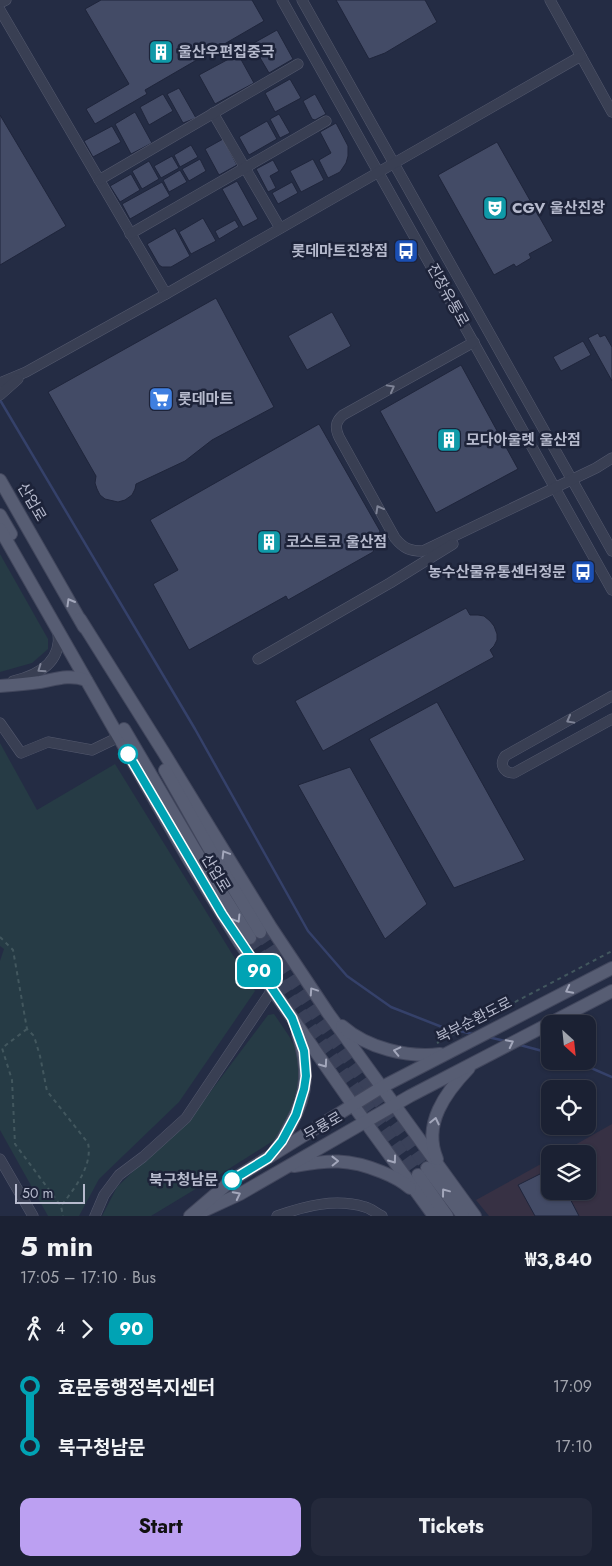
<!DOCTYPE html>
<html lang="en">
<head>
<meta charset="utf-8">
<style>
	:root { --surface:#1b2133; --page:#24293b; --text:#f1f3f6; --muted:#a0a3ac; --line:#393e4e; --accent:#bca0f2 }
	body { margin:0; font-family:Jost,"Noto Sans KR",sans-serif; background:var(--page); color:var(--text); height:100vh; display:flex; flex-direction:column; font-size:19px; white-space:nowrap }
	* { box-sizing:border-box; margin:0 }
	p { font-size:16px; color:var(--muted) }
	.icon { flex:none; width:28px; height:28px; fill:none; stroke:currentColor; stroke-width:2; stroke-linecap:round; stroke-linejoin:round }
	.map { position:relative; height:1216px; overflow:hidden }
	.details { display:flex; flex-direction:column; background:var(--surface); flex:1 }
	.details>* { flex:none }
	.badge { padding:0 10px; border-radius:8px; font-size:18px; line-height:32px }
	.needle { width:32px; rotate:153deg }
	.buttons { position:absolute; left:541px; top:1015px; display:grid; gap:10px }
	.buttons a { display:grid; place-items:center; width:55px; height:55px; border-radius:10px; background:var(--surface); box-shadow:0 1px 4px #0004,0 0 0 1px var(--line); font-size:25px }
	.scale { position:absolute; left:15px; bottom:12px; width:70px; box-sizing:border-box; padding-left:5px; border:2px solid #b6bacd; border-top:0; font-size:14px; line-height:18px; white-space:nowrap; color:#b6bacd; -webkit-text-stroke:4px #1d2339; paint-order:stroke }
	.map>.badge { position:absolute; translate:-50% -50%; box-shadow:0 0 0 2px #fff }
	.legs { display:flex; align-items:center; gap:8px; height:55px; padding:0 20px; font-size:16px }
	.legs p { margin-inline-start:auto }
	.head { display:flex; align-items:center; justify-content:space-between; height:85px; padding:0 20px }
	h1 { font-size:28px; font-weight:700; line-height:38px }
	.primary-button { display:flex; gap:10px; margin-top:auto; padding:10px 20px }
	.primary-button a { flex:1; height:58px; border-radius:10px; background:var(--accent); color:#111; font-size:20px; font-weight:700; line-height:58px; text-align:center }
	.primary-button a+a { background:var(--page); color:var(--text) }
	ul { padding:0 20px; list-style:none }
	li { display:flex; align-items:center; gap:18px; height:60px; font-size:19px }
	li i { display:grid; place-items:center; width:8px; height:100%; margin:0 6px; background:currentColor }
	li i::after { content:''; width:12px; height:12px; margin:-6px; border:4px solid; border-radius:50%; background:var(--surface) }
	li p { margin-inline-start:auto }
	li:first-child i { background:linear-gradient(#0000 50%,currentColor 0) }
	li:last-child i { background:linear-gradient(currentColor 50%,#0000 0) }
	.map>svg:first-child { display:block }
</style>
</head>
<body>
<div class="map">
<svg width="612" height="1216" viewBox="0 0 612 1216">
	<rect width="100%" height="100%" fill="#242c44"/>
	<path fill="#373144" d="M 612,1124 L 612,1216 L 489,1216 L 476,1200 L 550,1159 L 550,1191 L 588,1191 L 588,1154 L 559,1154 Z"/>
	<g fill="#263b45">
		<path d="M 0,554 L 48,639 L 48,649 L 32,663 L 0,672 Z"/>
		<path d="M 0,743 L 37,810 L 115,764 L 255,991 L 179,1102 L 99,1179 L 79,1216 L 48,1216 L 0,1130 L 0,961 L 4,949 L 0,946 Z"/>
		<path d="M 274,1014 L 289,1036 L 297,1051 L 301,1065 L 293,1109 L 276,1139 L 227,1170 L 151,1216 L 102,1216 L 117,1187 L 196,1111 L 268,1015 Z"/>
	</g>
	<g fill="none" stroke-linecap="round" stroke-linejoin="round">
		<g stroke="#35416a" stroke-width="2.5">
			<path d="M 0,400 L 195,729 L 308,931 L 347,976 L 391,1007 L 442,1027 L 473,1034"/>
			<path d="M 488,1037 L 505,1041"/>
			<path d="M 520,1045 L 550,1053"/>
			<path d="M 575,1061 L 612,1077"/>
		</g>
	</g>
	<g fill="#434b66" stroke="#1f253b">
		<path d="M 101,0 L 252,0 L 264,21 L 145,90 L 147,94 L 95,124 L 86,109 L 129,84 L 85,9 Z"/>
		<path d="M 336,0 L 425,0 L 437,22 L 385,53 L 369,59 Z"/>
		<path d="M 277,30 L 293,59 L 269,73 L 252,44 Z"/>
		<path d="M 238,54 L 254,83 L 215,104 L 199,75 Z"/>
		<path d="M 290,79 L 301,98 L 275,112 L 265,93 Z"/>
		<path d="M 179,88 L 196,118 L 183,123 L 167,94 Z"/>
		<path d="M 163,94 L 173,111 L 149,125 L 140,107 Z"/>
		<path d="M 315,94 L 326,114 L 315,120 L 312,119 L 303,101 Z"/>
		<path d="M 135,112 L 152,143 L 131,154 L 115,124 Z"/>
		<path d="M 279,114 L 290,133 L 280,138 L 270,119 Z"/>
		<path d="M 0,115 L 66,226 L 0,265 Z"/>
		<path d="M 267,121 L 277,139 L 249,155 L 239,137 Z"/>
		<path d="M 336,123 L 348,146 L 348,156 L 346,163 L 340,172 L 328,178 L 319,160 L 331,153 L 320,132 Z"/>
		<path d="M 112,126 L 121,142 L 93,157 L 84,141 Z"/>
		<path d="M 223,139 L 237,165 L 219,175 L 205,149 Z"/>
		<path d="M 497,142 L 553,241 L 529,254 L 531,258 L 516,267 L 514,264 L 494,275 L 438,175 Z"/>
		<path d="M 191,145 L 198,157 L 180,167 L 174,155 Z"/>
		<path d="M 172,156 L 179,168 L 161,178 L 154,166 Z"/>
		<path d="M 200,159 L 206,171 L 189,181 L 182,169 Z"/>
		<path d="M 313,159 L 324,180 L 301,192 L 290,171 Z"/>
		<path d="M 273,160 L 279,171 L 270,176 L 276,188 L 268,192 L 256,169 Z"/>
		<path d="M 149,161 L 159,179 L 142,189 L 132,171 Z"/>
		<path d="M 180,170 L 187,182 L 169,192 L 163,180 Z"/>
		<path d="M 131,174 L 140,190 L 120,202 L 110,186 Z"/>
		<path d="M 237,181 L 258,219 L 243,227 L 222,189 Z"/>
		<path d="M 162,182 L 170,196 L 130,219 L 122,204 Z"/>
		<path d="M 292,182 L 298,193 L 278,204 L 272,193 Z"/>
		<path d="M 203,218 L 216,241 L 191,254 L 179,232 Z"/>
		<path d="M 235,220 L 239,227 L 219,239 L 215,231 Z"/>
		<path d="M 175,228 L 190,256 L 171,267 L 162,267 L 159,265 L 147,244 Z"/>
		<path d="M 216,298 L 274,407 L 212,440 L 185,461 L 136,484 L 135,489 L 132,495 L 125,500 L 118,502 L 105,499 L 100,495 L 97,489 L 95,483 L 96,476 L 48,392 Z"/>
		<path d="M 332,312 L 351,346 L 307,370 L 288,336 Z"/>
		<path d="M 598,333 L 600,337 L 605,335 L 612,347 L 612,381 L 588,338 Z"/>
		<path d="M 583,341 L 591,355 L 561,371 L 553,357 Z"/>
		<path d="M 461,365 L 518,469 L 436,513 L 380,411 Z"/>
		<path d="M 319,424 L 380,531 L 373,552 L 288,600 L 286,596 L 189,650 L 153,584 L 178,570 L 150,520 Z"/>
		<path d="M 466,608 L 470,615 L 478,615 L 484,616 L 490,621 L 494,626 L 497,634 L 497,640 L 494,646 L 490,650 L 494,657 L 323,751 L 295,701 Z"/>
		<path d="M 437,702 L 525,860 L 454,888 L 369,739 Z"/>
		<path d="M 350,767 L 427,904 L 385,939 L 298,785 Z"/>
		<path d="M 550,1169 L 550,1191 L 566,1191 L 579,1216 L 535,1216 L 518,1185 Z"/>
	</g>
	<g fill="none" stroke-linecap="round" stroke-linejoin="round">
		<g stroke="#3a4159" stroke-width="12" stroke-dasharray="12 6" stroke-linecap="butt">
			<path d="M 260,932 L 318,1018 L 427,1168"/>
			<path d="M 250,938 L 309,1025 L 418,1175"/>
		</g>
		<defs>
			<g id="minor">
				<path d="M 282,0 L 612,590"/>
				<path d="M 302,0 L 612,551"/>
				<path d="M 550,0 L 612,112"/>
				<path d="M 0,3 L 6,0"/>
				<path d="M 0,10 L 166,294"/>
				<path d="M 213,113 L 280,228"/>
				<path d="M 99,180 L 298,64"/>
				<path d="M 130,234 L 326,121"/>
				<path d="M 474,342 L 343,415 C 335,422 335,428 339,437 L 395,538 C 404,549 410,551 423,551 L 596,468 L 612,458"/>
				<path d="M 0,383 L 26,372 L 166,294 L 581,56"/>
				<path d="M 0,395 L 18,379"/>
				<path d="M 258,659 L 390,583 L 453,544"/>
				<path d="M 13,681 C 39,675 62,662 58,632"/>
				<path d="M 612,696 L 505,756 C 499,765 504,773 514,773 L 612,719"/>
				<path d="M 0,723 L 21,753 L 48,742 L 92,750 L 119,737"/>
				<path d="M 0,1159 L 33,1216"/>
				<path d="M 95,1216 L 104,1195 L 119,1175 L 143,1157 L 186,1118 L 272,990"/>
				<path d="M 277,1216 C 305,1206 335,1198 365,1207 C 370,1208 376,1213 382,1216"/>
			</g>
			<g id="major">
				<path d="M 0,480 L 84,627"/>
				<path d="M 0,515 L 11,534"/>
				<path d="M 0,529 L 189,860 L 240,943 L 353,1105 L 434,1216"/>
				<path d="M 80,619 L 164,753 L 270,926 L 328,1013 L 475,1216"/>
				<path d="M 0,686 C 13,685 26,684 40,682 C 56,679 70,674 86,680"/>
				<path d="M 124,729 L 198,855 L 250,938"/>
				<path d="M 165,770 L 209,848 L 260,932"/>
				<path d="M 342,1026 C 367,1048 408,1058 440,1054"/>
				<path d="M 275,1151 C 282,1143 286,1133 291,1124 C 308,1093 309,1067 298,1034"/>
				<path d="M 437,1159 C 422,1124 446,1092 469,1068"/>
				<path d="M 294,1166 C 329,1160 348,1158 382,1172 C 392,1176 402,1181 410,1188"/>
				<path d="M 427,1168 L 463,1216"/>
				<path d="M 418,1175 L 447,1216"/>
				<path d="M 201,1212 L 240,1194 L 410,1096 L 612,991"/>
				<path d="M 190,1216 L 232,1180 L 382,1087 L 612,968"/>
			</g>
		</defs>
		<use href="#minor" stroke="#54596e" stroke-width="11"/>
		<use href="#major" stroke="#42475d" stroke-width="14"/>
		<g stroke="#42575e" stroke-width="2" stroke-dasharray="4 4" stroke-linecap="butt">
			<path d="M 0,937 L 13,950 L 27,1029 L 34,1036 L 40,1056 L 47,1091 L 88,1143 C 93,1166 74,1189 61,1206"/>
			<path d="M 27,1029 L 2,1048 L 12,1080 L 15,1144 L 61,1206 L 63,1216"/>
			<path d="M 437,1043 L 612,951"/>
		</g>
		<use href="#minor" stroke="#393f53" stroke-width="10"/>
		<use href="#major" stroke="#575d73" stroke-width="12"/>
	</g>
	<defs><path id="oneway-chevron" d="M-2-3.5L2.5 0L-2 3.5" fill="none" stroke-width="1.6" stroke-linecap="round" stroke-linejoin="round" transform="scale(1.25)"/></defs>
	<g stroke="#7e8396">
		<use href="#oneway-chevron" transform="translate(391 388) rotate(-29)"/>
		<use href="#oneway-chevron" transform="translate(379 509) rotate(-119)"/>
		<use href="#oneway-chevron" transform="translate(41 669) rotate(145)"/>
		<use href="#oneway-chevron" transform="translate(570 720) rotate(151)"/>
	</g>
	<g stroke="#a3a7bb">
		<use href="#oneway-chevron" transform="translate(70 602) rotate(-120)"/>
		<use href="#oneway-chevron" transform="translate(225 854) rotate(-121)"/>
		<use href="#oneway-chevron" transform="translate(237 919) rotate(58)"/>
		<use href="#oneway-chevron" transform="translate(569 990) rotate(153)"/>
		<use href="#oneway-chevron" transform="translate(313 991) rotate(-124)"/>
		<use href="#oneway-chevron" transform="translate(510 1043) rotate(-27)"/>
		<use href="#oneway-chevron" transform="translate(397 1051) rotate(-167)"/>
		<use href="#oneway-chevron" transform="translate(324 1064) rotate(55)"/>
		<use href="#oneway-chevron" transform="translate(435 1121) rotate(-77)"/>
		<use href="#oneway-chevron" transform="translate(393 1160) rotate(54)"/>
		<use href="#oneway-chevron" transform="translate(335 1161) rotate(-1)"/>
		<use href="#oneway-chevron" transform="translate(445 1192) rotate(-127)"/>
		<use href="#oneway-chevron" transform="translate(237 1195) rotate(-27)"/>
	</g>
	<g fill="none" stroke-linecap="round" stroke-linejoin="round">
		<defs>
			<path id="line-1" d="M 128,754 L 222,914 L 292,1018 L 304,1051 L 306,1076 L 304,1089 L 296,1115 L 282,1141 L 268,1158 L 232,1180"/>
		</defs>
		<use href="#line-1" stroke="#fff" stroke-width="11"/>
		<use href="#line-1" stroke="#00a3b4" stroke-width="8"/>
	</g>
	<defs>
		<symbol id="building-square" viewBox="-11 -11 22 22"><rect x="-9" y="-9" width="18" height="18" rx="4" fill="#0f9aa8" stroke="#1d2339"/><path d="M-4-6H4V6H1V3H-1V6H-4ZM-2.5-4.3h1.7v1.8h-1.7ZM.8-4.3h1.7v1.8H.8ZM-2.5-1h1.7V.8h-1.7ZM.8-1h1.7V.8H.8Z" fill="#fff"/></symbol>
		<symbol id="theatre-square" viewBox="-11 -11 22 22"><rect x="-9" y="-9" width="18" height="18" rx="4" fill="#0f9aa8" stroke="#1d2339"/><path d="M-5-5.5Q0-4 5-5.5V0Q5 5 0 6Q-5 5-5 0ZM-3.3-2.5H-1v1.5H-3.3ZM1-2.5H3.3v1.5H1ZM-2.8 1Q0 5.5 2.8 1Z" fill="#fff"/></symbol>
		<symbol id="bus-square" viewBox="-11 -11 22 22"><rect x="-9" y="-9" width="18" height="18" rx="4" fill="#1a4fb4" stroke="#1d2339"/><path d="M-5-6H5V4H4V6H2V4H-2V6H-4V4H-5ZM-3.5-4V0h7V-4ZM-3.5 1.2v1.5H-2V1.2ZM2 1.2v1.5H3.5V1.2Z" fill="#fff"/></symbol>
		<symbol id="supermarket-square" viewBox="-11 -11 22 22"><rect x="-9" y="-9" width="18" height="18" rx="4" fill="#3f7fe0" stroke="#1d2339"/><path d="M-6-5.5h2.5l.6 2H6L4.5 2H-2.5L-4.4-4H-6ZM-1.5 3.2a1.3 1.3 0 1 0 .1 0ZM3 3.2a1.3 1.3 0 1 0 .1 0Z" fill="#fff"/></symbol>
	</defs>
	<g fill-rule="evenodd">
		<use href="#building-square" x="147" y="38" width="28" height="28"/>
		<use href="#theatre-square" x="481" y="194" width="28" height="28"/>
		<use href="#bus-square" x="392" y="237" width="28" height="28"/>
		<use href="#supermarket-square" x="147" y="385" width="28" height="28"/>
		<use href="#building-square" x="435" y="426" width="28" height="28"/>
		<use href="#building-square" x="255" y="528" width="28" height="28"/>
		<use href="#bus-square" x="569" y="558" width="28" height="28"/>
	</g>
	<g fill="#fff" stroke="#00a3b4" stroke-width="2.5">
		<circle cx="128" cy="754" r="9"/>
		<circle cx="232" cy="1180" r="9"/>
	</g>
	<g text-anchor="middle" stroke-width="5" stroke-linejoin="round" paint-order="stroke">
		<g font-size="15" font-weight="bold" fill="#b6bacd" stroke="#1d2339" text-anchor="start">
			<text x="178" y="57">울산우편집중국</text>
			<text x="512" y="213">CGV 울산진장</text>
			<text x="388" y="256" text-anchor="end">롯데마트진장점</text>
			<text x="178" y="404">롯데마트</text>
			<text x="466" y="445">모다아울렛 울산점</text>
			<text x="286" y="547">코스트코 울산점</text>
			<text x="566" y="577" text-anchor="end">농수산물유통센터정문</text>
		</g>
		<g font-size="15" fill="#b6bacd" stroke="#1d2339">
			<text transform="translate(448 295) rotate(61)" y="5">진장유통로</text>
			<text transform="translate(32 502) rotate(60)" y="5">산업로</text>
			<text transform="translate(216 873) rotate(59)" y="5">산업로</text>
			<text transform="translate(474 1020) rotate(-27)" y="5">북부순환도로</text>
			<text transform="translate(323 1126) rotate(-30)" y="5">무룡로</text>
		</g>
		<g font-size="15" font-weight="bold" fill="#b6bacd" stroke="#1d2339" text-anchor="end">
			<text x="218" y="1185">북구청남문</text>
		</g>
	</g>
</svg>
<div class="buttons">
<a><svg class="needle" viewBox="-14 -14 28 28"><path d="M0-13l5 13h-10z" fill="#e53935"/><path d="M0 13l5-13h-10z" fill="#a0a3ac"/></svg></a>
<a><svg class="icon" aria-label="locate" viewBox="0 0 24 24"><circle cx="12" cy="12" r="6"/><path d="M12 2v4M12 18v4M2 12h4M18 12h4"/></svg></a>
<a><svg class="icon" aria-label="layers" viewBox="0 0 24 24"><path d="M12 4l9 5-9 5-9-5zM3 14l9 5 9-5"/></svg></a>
</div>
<div class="scale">50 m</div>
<b class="badge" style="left:259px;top:971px;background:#00a3b4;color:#fff">90</b>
</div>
<section class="details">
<div class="head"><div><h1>5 min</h1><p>17:05 – 17:10 · Bus</p></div><b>₩3,840</b></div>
<div class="legs"><svg class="icon" aria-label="walk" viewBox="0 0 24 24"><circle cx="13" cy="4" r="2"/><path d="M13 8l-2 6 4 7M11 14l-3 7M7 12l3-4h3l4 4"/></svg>4<svg class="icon" aria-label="forward" viewBox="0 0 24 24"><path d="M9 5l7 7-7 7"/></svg><b class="badge" style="background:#00a3b4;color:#fff">90</b></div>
<ul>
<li><i style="color:#00a3b4"></i><b>효문동행정복지센터</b><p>17:09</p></li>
<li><i style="color:#00a3b4"></i><b>북구청남문</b><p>17:10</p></li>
</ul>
<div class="primary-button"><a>Start</a><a>Tickets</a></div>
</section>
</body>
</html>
